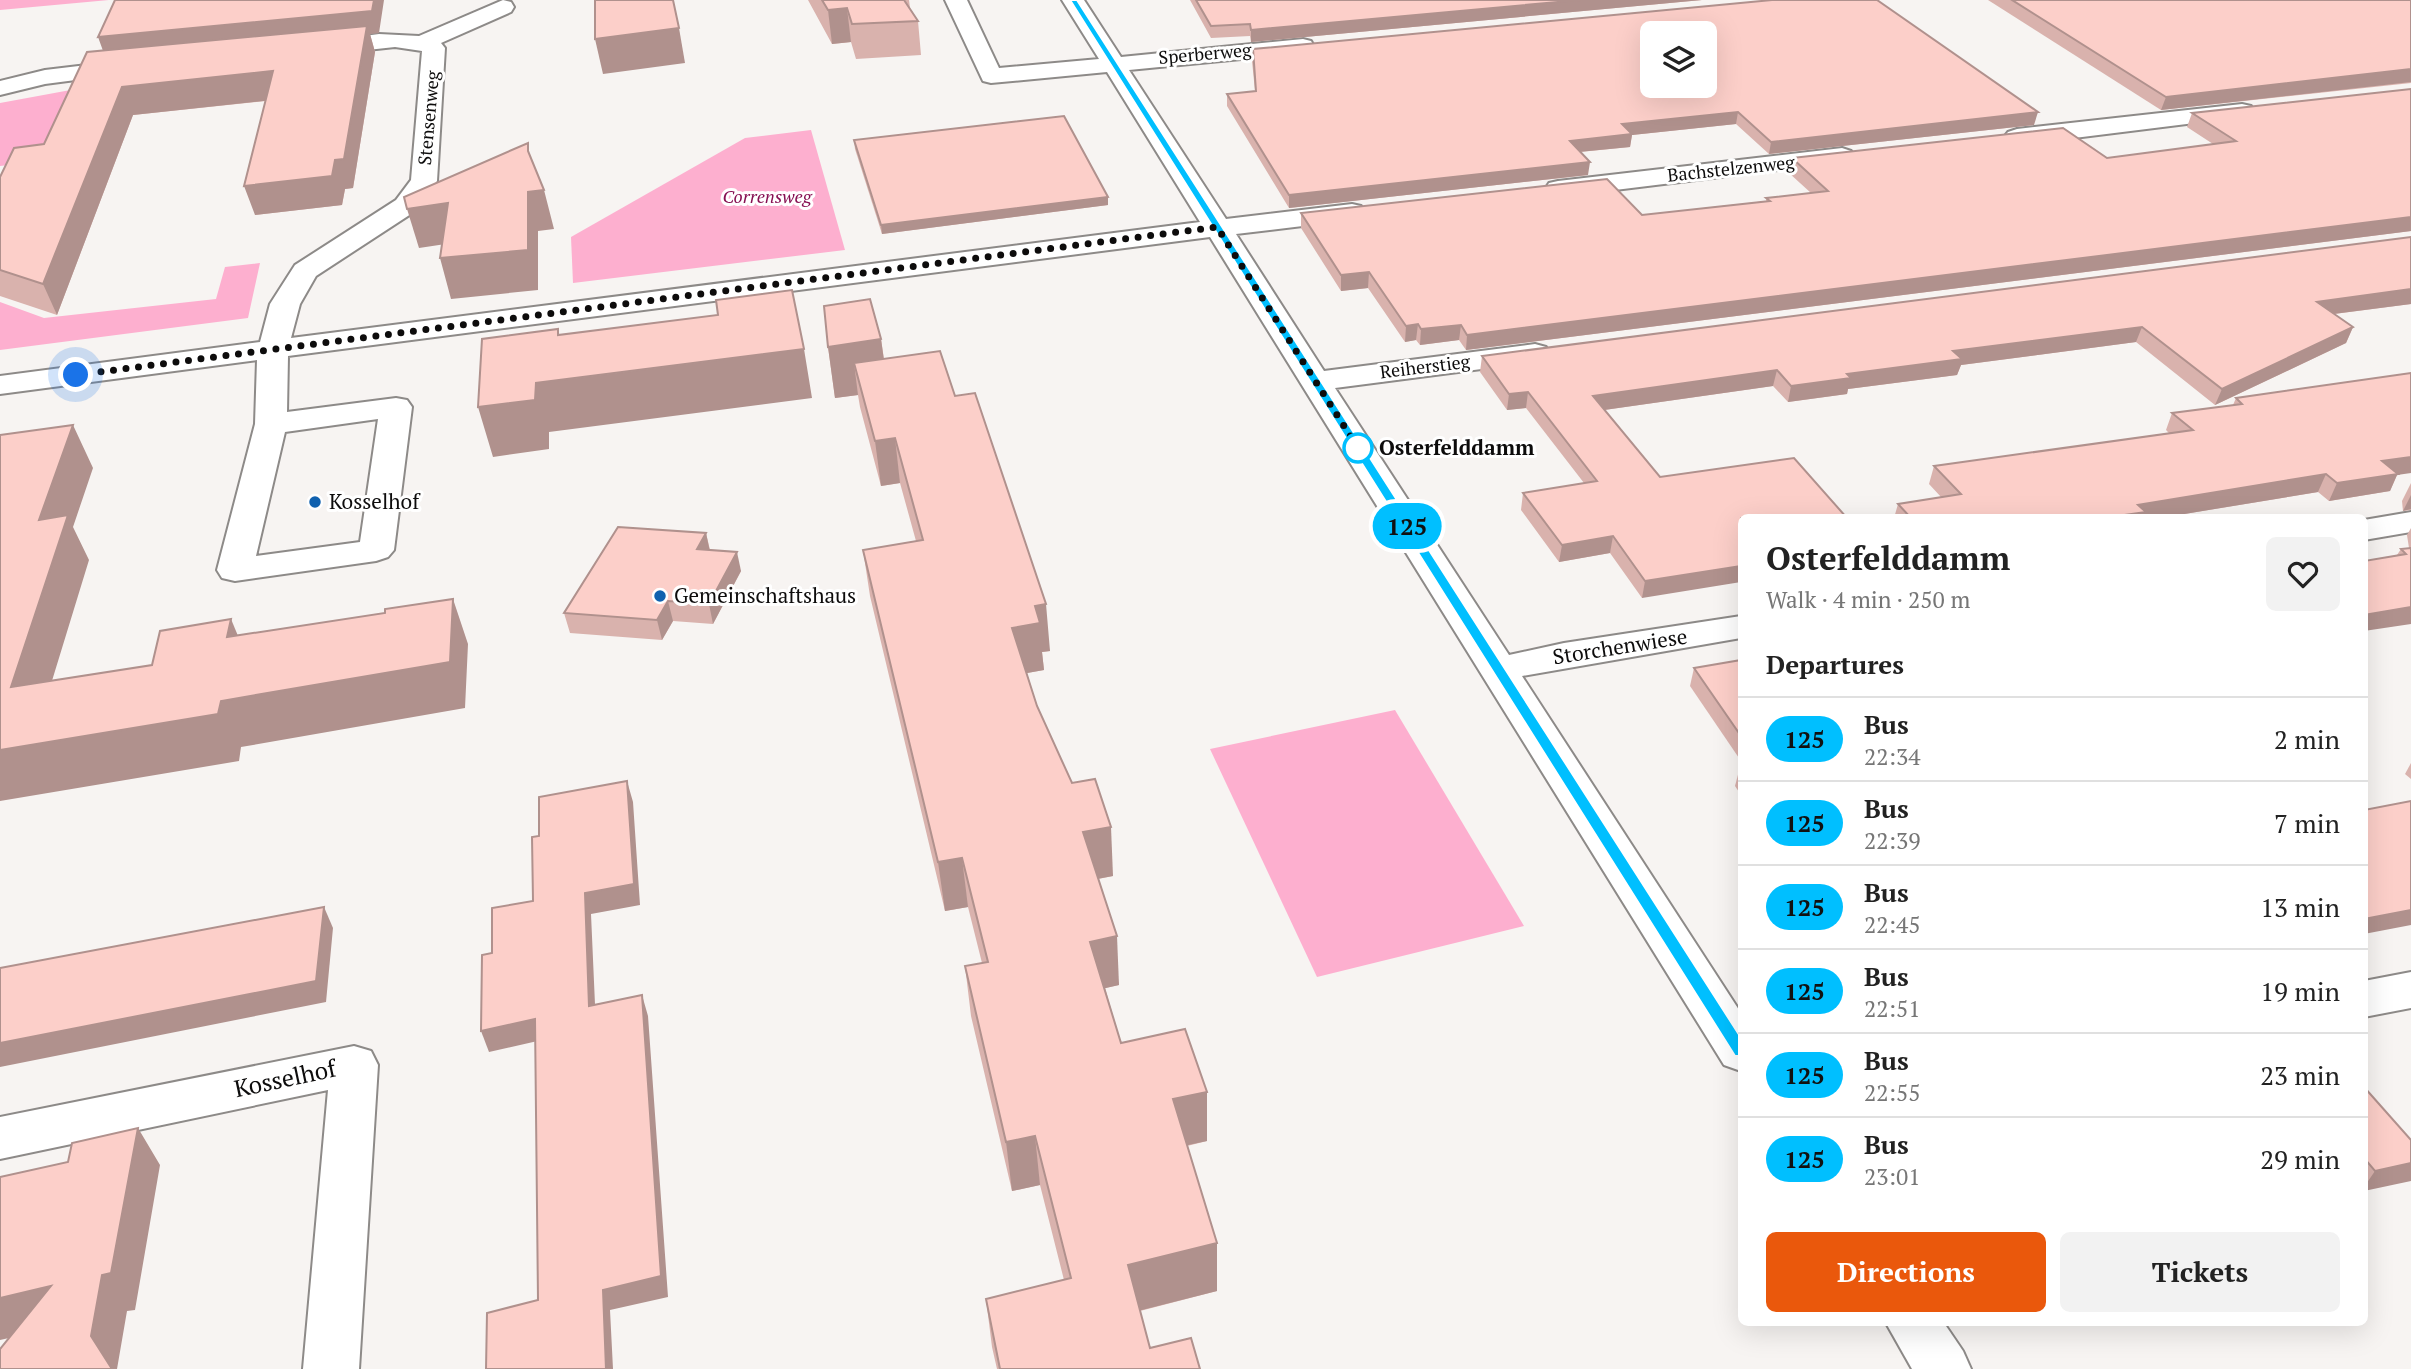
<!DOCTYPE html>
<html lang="en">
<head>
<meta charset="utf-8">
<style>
	:root { --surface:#fff; --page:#f2f2f2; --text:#222; --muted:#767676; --line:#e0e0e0; --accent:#ea580c }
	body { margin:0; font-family:"PT Serif",serif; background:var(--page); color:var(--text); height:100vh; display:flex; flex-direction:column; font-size:26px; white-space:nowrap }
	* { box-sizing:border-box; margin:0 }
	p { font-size:23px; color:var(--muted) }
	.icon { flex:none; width:38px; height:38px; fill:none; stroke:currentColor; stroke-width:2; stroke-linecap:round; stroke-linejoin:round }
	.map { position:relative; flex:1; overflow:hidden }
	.panel { position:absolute; left:1738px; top:514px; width:630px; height:812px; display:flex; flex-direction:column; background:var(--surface); border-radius:10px; box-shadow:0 7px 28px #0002 }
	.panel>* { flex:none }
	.badge { padding:0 14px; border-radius:23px; font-size:24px; line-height:46px }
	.buttons { position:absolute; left:1640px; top:21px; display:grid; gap:14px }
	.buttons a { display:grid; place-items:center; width:77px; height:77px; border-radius:10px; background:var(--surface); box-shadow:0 7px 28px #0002; font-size:35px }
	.you { position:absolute; width:35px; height:35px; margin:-18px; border:5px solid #fff; border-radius:50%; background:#1a73e8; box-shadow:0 0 0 10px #1a73e833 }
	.map>.badge { position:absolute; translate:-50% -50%; box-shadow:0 0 0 4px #fff }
	h2 { padding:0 28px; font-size:26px; line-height:63px }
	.round { display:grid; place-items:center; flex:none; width:74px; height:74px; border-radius:10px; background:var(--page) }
	.summary { display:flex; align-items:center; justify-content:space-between; height:119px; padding:0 28px }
	h1 { font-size:33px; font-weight:600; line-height:52px }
	.button { display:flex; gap:14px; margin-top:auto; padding:14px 28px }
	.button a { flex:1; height:80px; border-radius:10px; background:var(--accent); color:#fff; font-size:28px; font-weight:600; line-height:80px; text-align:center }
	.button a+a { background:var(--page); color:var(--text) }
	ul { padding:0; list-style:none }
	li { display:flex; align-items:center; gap:21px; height:84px; padding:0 28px; border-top:2px solid var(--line) }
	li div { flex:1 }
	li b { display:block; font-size:26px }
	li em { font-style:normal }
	li .badge { min-width:77px; font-weight:700; text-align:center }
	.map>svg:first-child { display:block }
</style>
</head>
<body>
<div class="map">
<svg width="2411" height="1369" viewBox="0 0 2411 1369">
	<rect width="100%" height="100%" fill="#f7f4f2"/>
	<g fill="#fdafcf">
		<path d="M 0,0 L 109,0 L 0,10 Z"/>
		<path d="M 76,89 L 45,161 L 0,166 L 0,103 Z"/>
		<path d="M 811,130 L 845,250 L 573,283 L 571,237 L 745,138 Z"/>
		<path d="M 260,263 L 248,318 L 0,350 L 0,302 L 44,318 L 216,299 L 225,267 Z"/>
		<path d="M 1395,710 L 1524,926 L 1317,977 L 1210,749 Z"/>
	</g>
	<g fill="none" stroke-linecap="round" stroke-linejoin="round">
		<defs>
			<g id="minor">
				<path d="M 503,0 L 511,2 L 514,7 L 511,12 L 441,43 L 445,48 L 437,181 L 414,212 L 316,276 L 300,304 L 291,338 L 1200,222 L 1107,72 L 991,83 L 983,81 L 945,0 L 967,0 L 999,68 L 1099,59 L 1062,0 L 1084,0 L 1121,57 L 1303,39 L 1311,41 L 1314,46 L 1311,51 L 1303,53 L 1129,70 L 1226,219 L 1352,204 L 1361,206 L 1365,212 L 1361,218 L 1352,220 L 1236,234 L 1324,371 L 1535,344 L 1546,347 L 1550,353 L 1546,359 L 1535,362 L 1335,388 L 1509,655 L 1564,643 L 1741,616 L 1741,638 L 1522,676 L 1741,1013 L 1741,1071 L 1724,1065 L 1210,237 L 288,356 L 287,412 L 396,398 L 407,400 L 412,407 L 394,550 L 388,557 L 376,561 L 235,581 L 222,578 L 217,570 L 255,424 L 257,360 L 0,394 L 0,376 L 260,342 L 270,304 L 295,265 L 396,200 L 411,180 L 422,51 L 395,47 L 321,55 L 313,53 L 310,48 L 313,43 L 379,34 L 419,36 ZM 378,419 L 360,542 L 256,556 L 285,432 Z"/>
				<path d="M 129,60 L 137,62 L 141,67 L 137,72 L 45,84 L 0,95 L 0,81 L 45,70 Z"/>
				<path d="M 2242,104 L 2251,106 L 2254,111 L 2251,116 L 2017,145 L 2008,142 L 2004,137 L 2008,132 L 2017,129 Z"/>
				<path d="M 1842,148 L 1851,151 L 1855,156 L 1851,161 L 1558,197 L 1549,195 L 1545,189 L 1549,183 L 1558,181 Z"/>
				<path d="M 2411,512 L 2411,532 L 2364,540 L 2364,520 Z"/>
				<path d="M 2411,972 L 2411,1008 L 2364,1017 L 2364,981 Z"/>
				<path d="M 354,1046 L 371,1051 L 378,1065 L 359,1369 L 303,1369 L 328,1090 L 0,1159 L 0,1117 Z"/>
				<path d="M 1886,1323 L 1944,1323 L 1963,1351 L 1971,1369 L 1912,1369 Z"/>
			</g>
		</defs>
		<use href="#minor" stroke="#8d8a88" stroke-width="4"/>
		<use href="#minor" fill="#fff" fill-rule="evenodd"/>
	</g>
	<g fill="#d9b2ad">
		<path d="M 808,0 L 909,0 L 910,8 L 918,21 L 921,55 L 856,59 L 851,42 L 832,44 Z"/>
		<path d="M 1190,0 L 1702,0 L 1251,42 L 1250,36 L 1211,38 Z"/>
		<path d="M 1988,0 L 2411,0 L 2411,83 L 2161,110 Z"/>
		<path d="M 379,33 L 370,34 L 375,52 L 353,188 L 345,189 L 342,205 L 255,215 L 266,101 L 133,115 L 57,315 L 0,296 L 0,177 L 44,144 L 87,52 Z"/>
		<path d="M 1253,49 L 2034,125 L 1769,154 L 1736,124 L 1632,135 L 1630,147 L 1580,152 L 1588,175 L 1289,208 L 1227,106 L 1227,94 L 1255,91 L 1252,61 Z"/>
		<path d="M 2411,89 L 2411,231 L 1466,350 L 1459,340 L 1420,345 L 1416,340 L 1405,342 L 1368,288 L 1341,291 L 1301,228 L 1301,213 L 1642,215 L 1766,201 L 1766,198 L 1811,193 L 1789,173 L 1792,158 L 2107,158 L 2213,144 L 2187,127 L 2192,113 Z"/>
		<path d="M 854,140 L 1108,197 L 1108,205 L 882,234 L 855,149 Z"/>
		<path d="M 2411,237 L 2411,304 L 2334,314 L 2353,327 L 2346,343 L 2215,405 L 2136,342 L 1961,365 L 1957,375 L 1848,389 L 1847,394 L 1788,402 L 1773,386 L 1604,410 L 1660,477 L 1741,518 L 1642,598 L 1610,553 L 1559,562 L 1521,510 L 1523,493 L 1584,483 L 1526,408 L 1507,410 L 1480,372 L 1482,356 Z"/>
		<path d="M 881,339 L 884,359 L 955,396 L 1050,651 L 1042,652 L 1044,670 L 1027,673 L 1037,706 L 1113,876 L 1098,879 L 1119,985 L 1105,988 L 1121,1043 L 1207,1141 L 1187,1146 L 1217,1243 L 1217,1291 L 1140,1311 L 1150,1348 L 1200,1369 L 997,1369 L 992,1347 L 986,1299 L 1064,1280 L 1040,1185 L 1012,1191 L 971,1016 L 965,966 L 982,963 L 968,907 L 945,911 L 870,596 L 863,550 L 916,541 L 900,483 L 881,486 L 860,407 L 858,395 L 835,398 L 828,347 Z"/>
		<path d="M 2236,398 L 2397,475 L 2390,491 L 2329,501 L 2318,492 L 2160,518 L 1894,518 L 1898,504 L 1941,497 L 1929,484 L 1934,466 L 2169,433 L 2166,430 L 2172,413 L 2233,405 Z"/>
		<path d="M 2411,483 L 2411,510 L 2403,511 L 2402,501 Z"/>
		<path d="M 2411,528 L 2411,624 L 2397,555 L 2401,549 L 2409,548 L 2407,535 Z"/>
		<path d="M 706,533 L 710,550 L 741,571 L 713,624 L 673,621 L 662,640 L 570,633 L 564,613 Z"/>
		<path d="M 1741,660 L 1741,761 L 1690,686 L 1694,668 Z"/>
		<path d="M 2411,763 L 2411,779 L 2405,774 Z"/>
		<path d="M 1740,767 L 1741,767 L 1741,795 L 1735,786 Z"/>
		<path d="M 2364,1087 L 2411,1140 L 2364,1191 Z"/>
	</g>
	<g fill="#b0918d">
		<path d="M 374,0 L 384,0 L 379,33 L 370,34 L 375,52 L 353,188 L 345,189 L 342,205 L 255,215 L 244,186 L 335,160 L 366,34 L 106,59 L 98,37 Z"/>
		<path d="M 1580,0 L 1702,0 L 1251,42 L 1251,30 Z"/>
		<path d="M 847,8 L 851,42 L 832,44 L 828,10 Z"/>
		<path d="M 679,28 L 685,63 L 603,74 L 595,39 Z"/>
		<path d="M 2411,69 L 2411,82 L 2161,110 L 2166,97 Z"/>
		<path d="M 273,71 L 282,99 L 133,115 L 57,315 L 43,284 L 122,87 Z"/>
		<path d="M 1738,112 L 1736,124 L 1632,135 L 1630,147 L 1568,153 L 1570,141 L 1622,124 Z"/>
		<path d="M 2038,112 L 2034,125 L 1769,154 L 1771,142 Z"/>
		<path d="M 1590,162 L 1588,175 L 1289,208 L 1289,195 Z"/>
		<path d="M 544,190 L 554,229 L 538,231 L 538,290 L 451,299 L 440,258 L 528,192 Z"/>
		<path d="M 1108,197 L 1108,205 L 882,234 L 881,225 Z"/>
		<path d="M 448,203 L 459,242 L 419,248 L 407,209 Z"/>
		<path d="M 2411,217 L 2411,231 L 1466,350 L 1467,335 Z"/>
		<path d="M 1369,272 L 1368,288 L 1341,291 L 1341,275 Z"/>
		<path d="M 2411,289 L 2411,304 L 2310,317 L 2317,302 Z"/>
		<path d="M 1418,324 L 1416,340 L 1405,342 L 1406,326 Z"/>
		<path d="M 1461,325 L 1459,340 L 1420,345 L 1421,329 Z"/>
		<path d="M 2142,327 L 2136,342 L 1961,365 L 1957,375 L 1848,389 L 1847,394 L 1788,402 L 1791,386 L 1953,351 Z"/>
		<path d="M 2353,327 L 2346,343 L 2215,405 L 2222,389 Z"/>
		<path d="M 558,329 L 570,379 L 804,349 L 812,398 L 549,432 L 549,449 L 493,457 L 478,407 L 536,383 L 558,335 Z"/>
		<path d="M 881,339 L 888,390 L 854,363 L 858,395 L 835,398 L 828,347 Z"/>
		<path d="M 1777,370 L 1773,386 L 1590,412 L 1593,396 Z"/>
		<path d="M 1528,392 L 1526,408 L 1507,410 L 1509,394 Z"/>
		<path d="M 73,425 L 93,468 L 73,527 L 89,560 L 36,733 L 11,687 L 39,520 Z"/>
		<path d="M 895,438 L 900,483 L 881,486 L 875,441 Z"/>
		<path d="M 2411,457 L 2411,473 L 2397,475 L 2390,491 L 2329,501 L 2337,483 L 2382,461 Z"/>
		<path d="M 2326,474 L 2318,492 L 2160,518 L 2103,518 L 2138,505 Z"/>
		<path d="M 2411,495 L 2411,509 L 2403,511 Z"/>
		<path d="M 706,533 L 710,552 L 697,549 Z"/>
		<path d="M 1613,536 L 1610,553 L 1559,562 L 1562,545 Z"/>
		<path d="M 737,552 L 741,571 L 713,624 L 709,604 Z"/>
		<path d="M 1741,566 L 1741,582 L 1642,598 L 1645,581 Z"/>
		<path d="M 453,599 L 468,644 L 465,708 L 241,747 L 239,761 L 0,801 L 0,750 L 221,701 Z"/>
		<path d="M 668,601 L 673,621 L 662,640 L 657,620 Z"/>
		<path d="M 1046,604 L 1050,651 L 1042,652 L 1044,670 L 1016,675 L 1012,628 L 1035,606 Z"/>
		<path d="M 2411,607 L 2411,624 L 2364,631 L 2364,615 Z"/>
		<path d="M 231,619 L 250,665 L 227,637 Z"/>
		<path d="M 627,781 L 633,802 L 640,905 L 591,914 L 596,1027 L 589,1006 L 585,893 Z"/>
		<path d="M 1111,827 L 1113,876 L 1086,881 L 1083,832 Z"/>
		<path d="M 962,858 L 968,907 L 945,911 L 938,862 Z"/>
		<path d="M 324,907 L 333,928 L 326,1002 L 0,1067 L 0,1043 Z"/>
		<path d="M 2411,910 L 2411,925 L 2364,934 L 2364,919 Z"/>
		<path d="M 1117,936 L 1119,985 L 1093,991 L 1090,942 Z"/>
		<path d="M 642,995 L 648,1016 L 668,1297 L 610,1310 L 613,1369 L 606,1369 L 603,1290 Z"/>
		<path d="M 535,1019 L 542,1040 L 489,1052 L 481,1031 Z"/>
		<path d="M 1207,1092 L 1207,1141 L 1174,1148 L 1173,1099 Z"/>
		<path d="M 138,1128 L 160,1165 L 135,1310 L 127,1311 L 117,1369 L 112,1369 L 91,1336 L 102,1275 Z"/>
		<path d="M 1035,1136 L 1040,1185 L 1012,1191 L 1006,1142 Z"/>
		<path d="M 2411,1163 L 2411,1181 L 2364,1191 L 2364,1187 L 2375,1171 Z"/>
		<path d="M 1217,1243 L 1217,1291 L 1130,1313 L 1128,1265 Z"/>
		<path d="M 51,1286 L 77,1323 L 0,1340 L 0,1298 Z"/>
	</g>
	<g fill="#fccfc9" stroke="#b0918d" stroke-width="2" fill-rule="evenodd">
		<path d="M 115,0 L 374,0 L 372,11 L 98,37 Z"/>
		<path d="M 595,0 L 673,0 L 679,28 L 595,39 Z"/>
		<path d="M 822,0 L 904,0 L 918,21 L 852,24 L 847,8 L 828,10 Z"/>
		<path d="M 1196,0 L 1580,0 L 1251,30 L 1250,24 L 1211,26 Z"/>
		<path d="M 1772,0 L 1877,0 L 2038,112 L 1771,142 L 1738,112 L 1622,124 L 1632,134 L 1570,141 L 1590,162 L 1289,195 L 1227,94 L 1256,91 L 1253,49 ZM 1652,33 L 1704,33 L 1704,86 L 1652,86 Z"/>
		<path d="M 2012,0 L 2411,0 L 2411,69 L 2166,97 Z"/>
		<path d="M 367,26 L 344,159 L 335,160 L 332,176 L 244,186 L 273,71 L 122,87 L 43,284 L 0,270 L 0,177 L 14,148 L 44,144 L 87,52 Z"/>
		<path d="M 2411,89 L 2411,217 L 1467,335 L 1461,325 L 1421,329 L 1418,324 L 1406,326 L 1369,272 L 1341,275 L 1301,213 L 1607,179 L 1642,215 L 1770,201 L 1766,198 L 1828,191 L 1792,158 L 2063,128 L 2107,158 L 2236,141 L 2192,113 Z"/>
		<path d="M 1064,116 L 1108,197 L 881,225 L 854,140 Z"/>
		<path d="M 528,143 L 528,151 L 544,190 L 528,192 L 528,250 L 440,258 L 448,203 L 407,209 L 404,197 Z"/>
		<path d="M 2411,237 L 2411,289 L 2317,302 L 2353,327 L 2222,389 L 2142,327 L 1953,351 L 1962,359 L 1847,374 L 1851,378 L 1791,386 L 1777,370 L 1593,396 L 1660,477 L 1794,458 L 1847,518 L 1741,518 L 1741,566 L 1645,581 L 1613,536 L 1562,545 L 1523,493 L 1597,481 L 1528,392 L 1509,394 L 1482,356 Z"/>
		<path d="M 792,290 L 804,349 L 536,383 L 535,400 L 478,407 L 482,339 L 558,329 L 558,335 L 718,315 L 716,300 Z"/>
		<path d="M 870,299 L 881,339 L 828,347 L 824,306 Z"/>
		<path d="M 940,351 L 955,396 L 975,393 L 1046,604 L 1035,606 L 1040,623 L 1012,628 L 1037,706 L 1072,783 L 1095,779 L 1111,827 L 1083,832 L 1117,936 L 1090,942 L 1121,1043 L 1185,1029 L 1207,1092 L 1173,1099 L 1217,1243 L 1128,1265 L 1150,1348 L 1191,1338 L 1200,1369 L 1000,1369 L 986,1299 L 1071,1278 L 1035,1136 L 1006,1142 L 965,966 L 988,962 L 962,858 L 938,862 L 863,550 L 923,540 L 895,438 L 875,441 L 854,363 Z"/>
		<path d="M 2411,373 L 2411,457 L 2382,461 L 2398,474 L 2337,483 L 2326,474 L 2138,505 L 2146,512 L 2103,518 L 1911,518 L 1898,504 L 1961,494 L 1934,466 L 2193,430 L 2172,413 L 2242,404 L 2236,398 Z"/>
		<path d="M 73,425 L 39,520 L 68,515 L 11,687 L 152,665 L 160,631 L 231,619 L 227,637 L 385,613 L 385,609 L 453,599 L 450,662 L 221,701 L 218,714 L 0,750 L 0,435 Z"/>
		<path d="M 618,527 L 706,533 L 697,549 L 737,552 L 709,604 L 668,601 L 657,620 L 564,613 Z"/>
		<path d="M 2411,548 L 2411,607 L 2364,615 L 2364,561 L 2406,554 L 2401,549 Z"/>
		<path d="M 1741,660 L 1741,736 L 1694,668 Z"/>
		<path d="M 627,781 L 634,884 L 585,893 L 589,1006 L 642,995 L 661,1276 L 603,1290 L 606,1369 L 486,1369 L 487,1313 L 538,1300 L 535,1019 L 481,1031 L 482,955 L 492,953 L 492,908 L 533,901 L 532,837 L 539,836 L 539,797 Z"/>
		<path d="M 2411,801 L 2411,910 L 2364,919 L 2364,810 Z"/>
		<path d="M 324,907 L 316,981 L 0,1043 L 0,968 Z"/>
		<path d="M 2364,1087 L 2411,1140 L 2411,1163 L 2375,1171 L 2364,1158 Z"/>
		<path d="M 138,1128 L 111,1273 L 102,1275 L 91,1336 L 112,1369 L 0,1369 L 0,1349 L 51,1286 L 0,1298 L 0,1177 L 68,1162 L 72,1143 Z"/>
	</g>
	<path fill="#00bfff" stroke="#fff" stroke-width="2" d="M 1070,0 L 1077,0 L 1747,1047 L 1750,1052 L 1747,1056 L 1735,1056 Z"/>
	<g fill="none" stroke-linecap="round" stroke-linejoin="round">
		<path stroke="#0d0c0c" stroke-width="7" stroke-dasharray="0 12.6" d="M 76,375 L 1217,227 L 1358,448"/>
	</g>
	<circle fill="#fff" stroke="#00bfff" stroke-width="3.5" cx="1358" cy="448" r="14"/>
	<g fill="#1061af" stroke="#fff" stroke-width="2.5">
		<circle cx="315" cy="502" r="7"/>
		<circle cx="660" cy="596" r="7"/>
	</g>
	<g text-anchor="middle" stroke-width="6" stroke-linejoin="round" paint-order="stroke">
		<g font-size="18" fill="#0d0c0c" stroke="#fff">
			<text transform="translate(1205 54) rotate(-5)" y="6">Sperberweg</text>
			<text transform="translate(429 118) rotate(-85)" y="6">Stensenweg</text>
			<text transform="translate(1731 169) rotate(-6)" y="6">Bachstelzenweg</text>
			<text transform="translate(1425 367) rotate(-7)" y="6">Reiherstieg</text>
		</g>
		<g font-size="18" font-style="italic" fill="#860f52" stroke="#fff">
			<text x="767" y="203">Corrensweg</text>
		</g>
		<g font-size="21" font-weight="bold" fill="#0d0c0c" stroke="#fff" text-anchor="start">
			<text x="1379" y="455">Osterfelddamm</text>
		</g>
		<g font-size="21" fill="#0d0c0c" stroke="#fff" text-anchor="start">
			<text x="329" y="509">Kosselhof</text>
			<text x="674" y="603">Gemeinschaftshaus</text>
		</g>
		<g font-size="21" fill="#0d0c0c" stroke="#fff">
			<text transform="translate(1620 647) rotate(-9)" y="7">Storchenwiese</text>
		</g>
		<g font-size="24" fill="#0d0c0c" stroke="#fff">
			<text transform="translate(285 1079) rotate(-12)" y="8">Kosselhof</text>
		</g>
	</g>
</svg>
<div class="buttons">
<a><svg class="icon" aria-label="layers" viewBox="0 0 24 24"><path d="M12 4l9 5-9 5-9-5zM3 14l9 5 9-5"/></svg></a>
</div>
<div class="you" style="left:76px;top:375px"></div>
<b class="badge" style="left:1407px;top:526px;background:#00bfff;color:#111">125</b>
<section class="panel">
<div class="summary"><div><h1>Osterfelddamm</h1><p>Walk · 4 min · 250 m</p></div><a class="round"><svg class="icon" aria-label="heart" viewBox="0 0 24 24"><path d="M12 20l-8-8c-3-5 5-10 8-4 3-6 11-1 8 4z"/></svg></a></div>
<h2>Departures</h2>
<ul>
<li><span class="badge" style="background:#00bfff;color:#111">125</span><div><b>Bus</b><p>22:34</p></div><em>2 min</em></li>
<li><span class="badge" style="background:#00bfff;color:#111">125</span><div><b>Bus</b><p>22:39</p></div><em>7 min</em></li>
<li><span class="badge" style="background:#00bfff;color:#111">125</span><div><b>Bus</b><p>22:45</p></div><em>13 min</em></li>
<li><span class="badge" style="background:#00bfff;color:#111">125</span><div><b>Bus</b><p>22:51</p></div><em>19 min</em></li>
<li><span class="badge" style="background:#00bfff;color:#111">125</span><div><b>Bus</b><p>22:55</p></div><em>23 min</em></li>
<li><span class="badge" style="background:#00bfff;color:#111">125</span><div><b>Bus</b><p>23:01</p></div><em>29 min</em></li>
</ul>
<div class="button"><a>Directions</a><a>Tickets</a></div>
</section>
</div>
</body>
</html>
